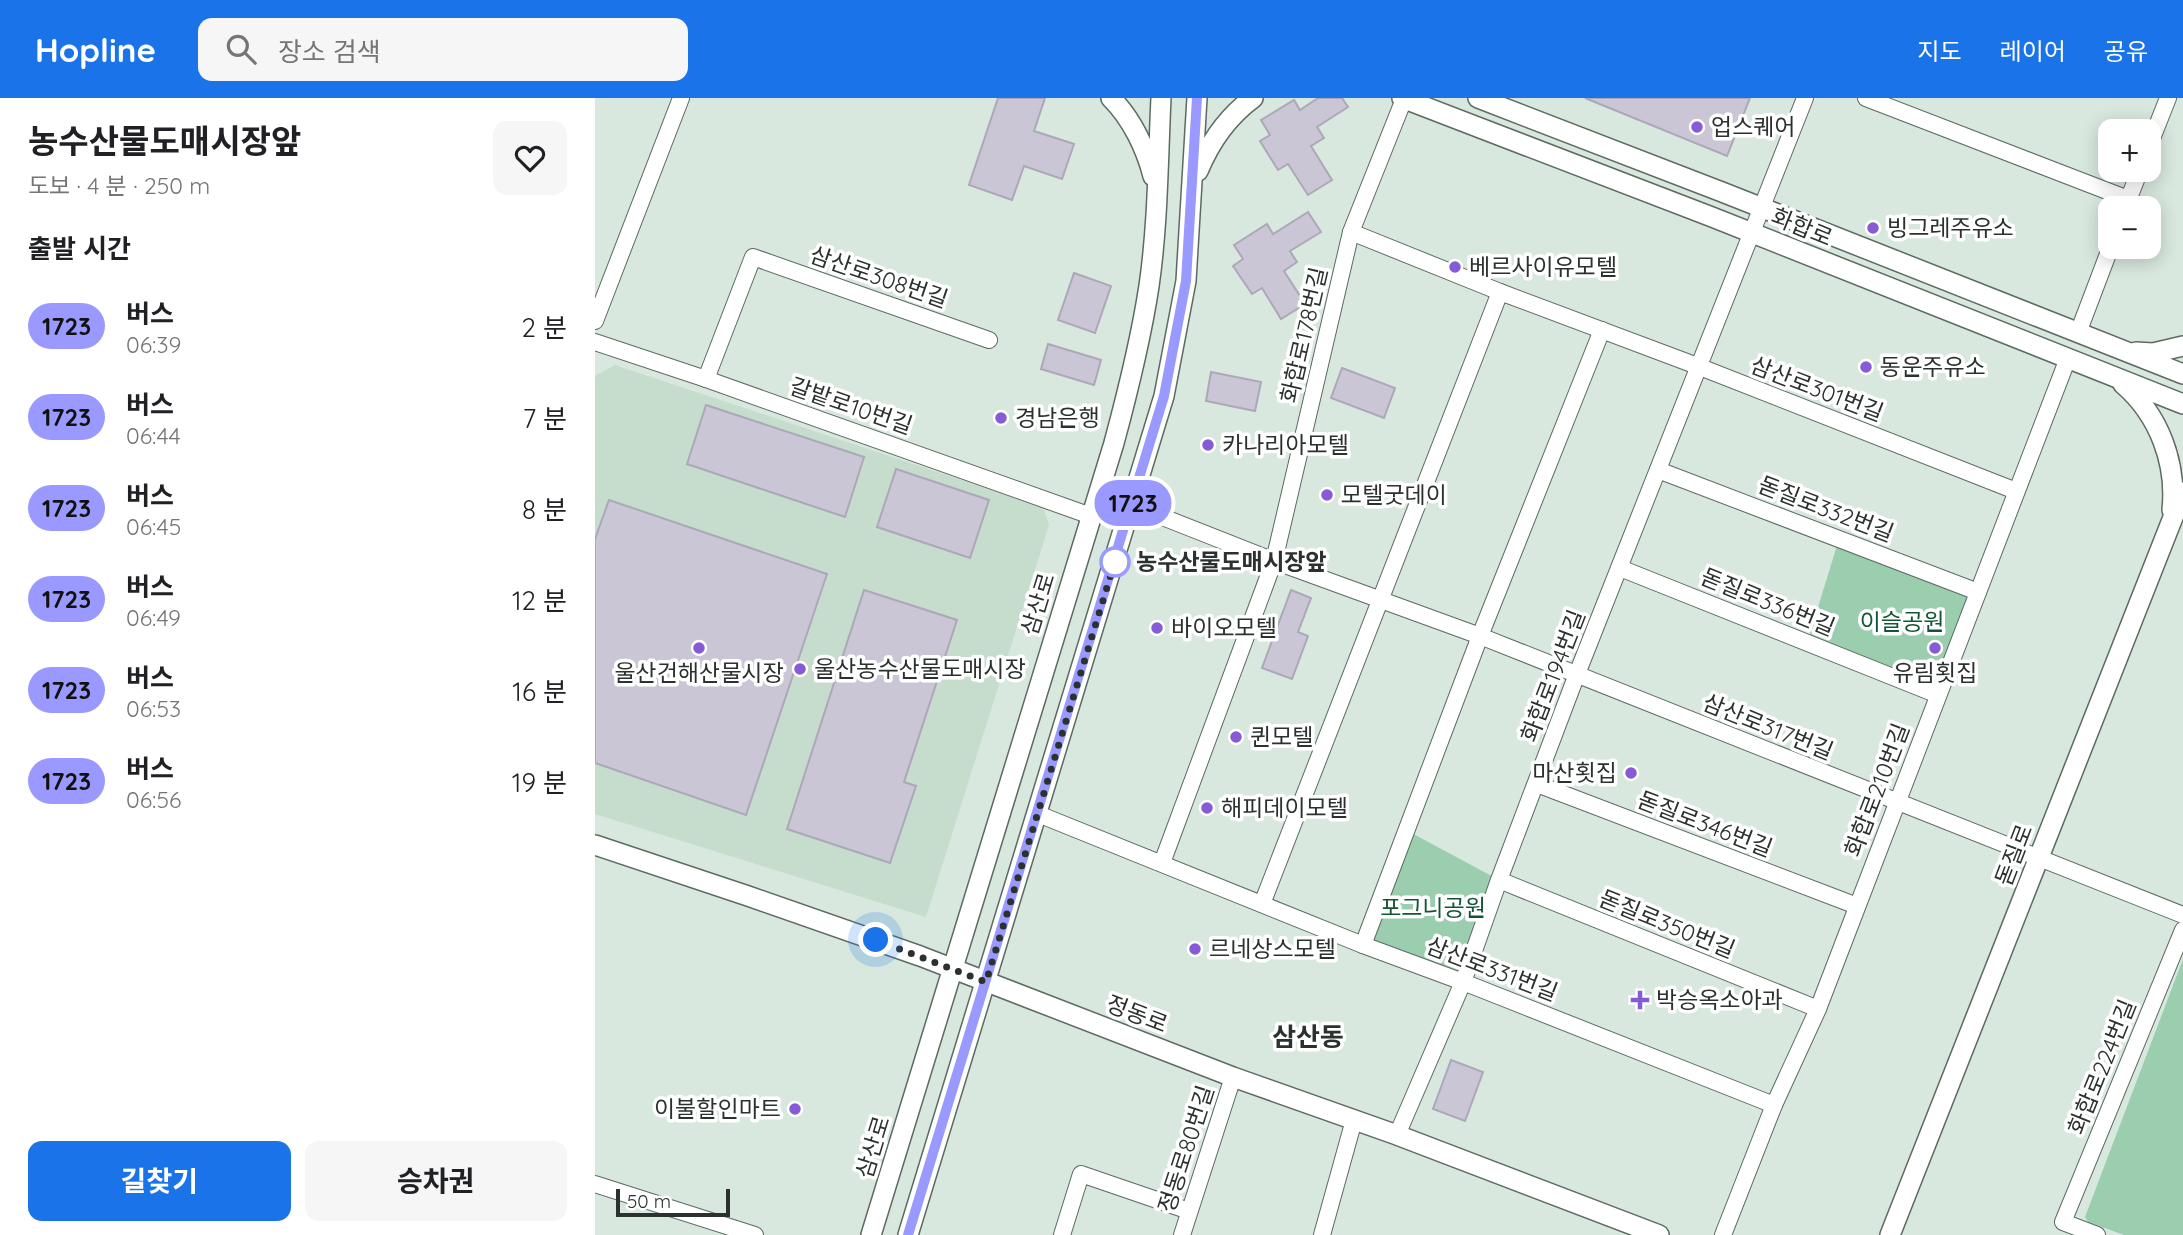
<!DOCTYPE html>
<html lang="ko">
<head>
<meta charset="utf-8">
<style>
	:root { --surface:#fff; --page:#f6f6f6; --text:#202124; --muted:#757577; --accent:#1a73e8 }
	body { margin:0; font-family:Quicksand,"Noto Sans KR",sans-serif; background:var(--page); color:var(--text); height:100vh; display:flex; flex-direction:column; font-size:26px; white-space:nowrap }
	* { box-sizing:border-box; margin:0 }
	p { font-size:23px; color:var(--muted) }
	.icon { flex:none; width:38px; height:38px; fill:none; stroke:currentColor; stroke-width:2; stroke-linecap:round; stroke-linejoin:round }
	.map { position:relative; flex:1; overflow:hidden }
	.panel { display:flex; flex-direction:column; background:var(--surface); width:595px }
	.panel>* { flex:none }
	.badge { padding:0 14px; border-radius:23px; font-size:24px; line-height:46px }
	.tools { position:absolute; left:1503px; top:21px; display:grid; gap:14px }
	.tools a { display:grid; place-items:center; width:63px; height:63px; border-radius:14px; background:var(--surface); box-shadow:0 4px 18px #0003; font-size:35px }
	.scale { position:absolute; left:21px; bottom:18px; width:114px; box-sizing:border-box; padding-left:7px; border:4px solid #2b312e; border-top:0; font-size:19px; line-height:24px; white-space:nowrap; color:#2b312e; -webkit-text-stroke:5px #fff; paint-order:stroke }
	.you { position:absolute; width:35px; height:35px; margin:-18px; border:5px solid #fff; border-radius:50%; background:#1a73e8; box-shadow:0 0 0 10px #1a73e833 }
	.map>.badge { position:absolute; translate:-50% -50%; box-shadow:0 0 0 4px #fff }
	h2 { padding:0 28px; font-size:26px; line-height:63px }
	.round { display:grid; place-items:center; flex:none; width:74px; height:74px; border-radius:14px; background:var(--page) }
	.head { display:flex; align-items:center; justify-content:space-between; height:119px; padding:0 28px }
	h1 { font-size:33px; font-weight:700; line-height:52px }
	.button { display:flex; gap:14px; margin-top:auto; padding:14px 28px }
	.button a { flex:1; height:80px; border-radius:14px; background:var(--accent); color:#fff; font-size:28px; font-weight:700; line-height:80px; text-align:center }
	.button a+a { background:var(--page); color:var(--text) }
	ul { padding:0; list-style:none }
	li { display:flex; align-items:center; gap:21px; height:91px; padding:0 28px }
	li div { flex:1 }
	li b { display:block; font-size:26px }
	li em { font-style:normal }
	li .badge { min-width:77px; font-weight:700; text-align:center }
	header { display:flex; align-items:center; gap:42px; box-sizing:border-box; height:98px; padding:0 35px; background:var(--accent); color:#fff }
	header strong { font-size:33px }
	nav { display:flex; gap:38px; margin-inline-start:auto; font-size:24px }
	.search { width:490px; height:63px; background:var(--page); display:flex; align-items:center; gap:18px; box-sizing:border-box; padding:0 24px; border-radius:14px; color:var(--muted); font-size:26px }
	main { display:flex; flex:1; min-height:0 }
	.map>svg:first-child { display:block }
</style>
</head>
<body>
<header>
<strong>Hopline</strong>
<div class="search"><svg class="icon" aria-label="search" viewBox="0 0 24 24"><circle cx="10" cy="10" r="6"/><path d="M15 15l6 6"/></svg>장소 검색</div>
<nav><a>지도</a><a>레이어</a><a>공유</a></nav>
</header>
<main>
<section class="panel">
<div class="head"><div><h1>농수산물도매시장앞</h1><p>도보 · 4 분 · 250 m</p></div><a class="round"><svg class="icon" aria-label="heart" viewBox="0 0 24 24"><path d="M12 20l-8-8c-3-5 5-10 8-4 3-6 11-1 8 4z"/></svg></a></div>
<h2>출발 시간</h2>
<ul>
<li><span class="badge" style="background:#99f;color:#111">1723</span><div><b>버스</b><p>06:39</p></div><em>2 분</em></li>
<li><span class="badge" style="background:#99f;color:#111">1723</span><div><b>버스</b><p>06:44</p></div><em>7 분</em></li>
<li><span class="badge" style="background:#99f;color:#111">1723</span><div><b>버스</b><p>06:45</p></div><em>8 분</em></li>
<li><span class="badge" style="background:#99f;color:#111">1723</span><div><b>버스</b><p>06:49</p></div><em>12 분</em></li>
<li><span class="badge" style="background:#99f;color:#111">1723</span><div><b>버스</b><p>06:53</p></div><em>16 분</em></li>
<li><span class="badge" style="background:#99f;color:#111">1723</span><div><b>버스</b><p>06:56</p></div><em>19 분</em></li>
</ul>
<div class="button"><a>길찾기</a><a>승차권</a></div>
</section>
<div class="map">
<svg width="1588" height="1137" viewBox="0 0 1588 1137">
	<rect width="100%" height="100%" fill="#d8e8de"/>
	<path fill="#c6dccd" d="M 20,267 L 448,409 L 454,427 L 331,819 L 0,716 L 0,278 Z"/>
	<g fill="#9bcdaf">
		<path d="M 1244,441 L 1383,494 L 1343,597 L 1212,545 Z"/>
		<path d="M 811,732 L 904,782 L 868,884 L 768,847 Z"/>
		<path d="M 1588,861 L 1588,1137 L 1529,1137 L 1493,1124 L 1490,1119 Z"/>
	</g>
	<g fill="#cac6d6" stroke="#aca8b7" stroke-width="2">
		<path d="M 403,0 L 450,0 L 439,33 L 479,46 L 467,81 L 429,68 L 417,102 L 374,87 Z"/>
		<path d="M 723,0 L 747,0 L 753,9 L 722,29 L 729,40 L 716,48 L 737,82 L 713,97 L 693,66 L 683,72 L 665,43 L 675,37 L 666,22 L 699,2 L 705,12 Z"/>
		<path d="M 990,0 L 1155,0 L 1132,58 Z"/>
		<path d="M 713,114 L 726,134 L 695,153 L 702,164 L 689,173 L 710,206 L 686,221 L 667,190 L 657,196 L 638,168 L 648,161 L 639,147 L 672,126 L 678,136 Z"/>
		<path d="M 479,175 L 516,188 L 500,235 L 463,222 Z"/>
		<path d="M 453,246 L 506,262 L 499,287 L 446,271 Z"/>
		<path d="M 747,270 L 800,290 L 789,320 L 736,300 Z"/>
		<path d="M 616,274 L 666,284 L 660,313 L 611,303 Z"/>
		<path d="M 111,307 L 269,359 L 250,419 L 92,366 Z"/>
		<path d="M 301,371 L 394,402 L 375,460 L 282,429 Z"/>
		<path d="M 14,402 L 232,476 L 151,717 L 0,665 L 0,441 Z"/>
		<path d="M 269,492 L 362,522 L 309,684 L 321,688 L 295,765 L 192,731 Z"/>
		<path d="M 696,492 L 716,500 L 703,534 L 713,538 L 697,581 L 667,570 Z"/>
		<path d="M 856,962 L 888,974 L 870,1023 L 838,1011 Z"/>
	</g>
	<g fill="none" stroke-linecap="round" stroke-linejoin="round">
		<defs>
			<g id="minor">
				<path d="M 1271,0 L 1533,101"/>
				<path d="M 1554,48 L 1573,0"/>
				<path d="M 1530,110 L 1545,72"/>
				<path d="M 756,134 L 905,194 L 1105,269 L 1421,393"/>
				<path d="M 0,223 L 86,0"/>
				<path d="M 1483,235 L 1516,148"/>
				<path d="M 0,244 L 111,281 L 496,418"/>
				<path d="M 111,281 L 158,159 L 394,242"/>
				<path d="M 1063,372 L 1383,494"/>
				<path d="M 537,407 L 679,463 L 885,538 L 1588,817"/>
				<path d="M 1025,470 L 1343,597"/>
				<path d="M 942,686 L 1262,808"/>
				<path d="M 443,716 L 768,847 L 868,884 L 1179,1007"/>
				<path d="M 567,765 L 679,463 L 756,134 L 809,1"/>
				<path d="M 904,782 L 1223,911"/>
				<path d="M 667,806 L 905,194"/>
				<path d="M 768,847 L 885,538 L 1007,232"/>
				<path d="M 802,1037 L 868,884 L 904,782 L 982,576 L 1210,0"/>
				<path d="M 0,1086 L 160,1137"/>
				<path d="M 467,1137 L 486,1076 L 594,1113"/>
				<path d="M 587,1137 L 638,979"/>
				<path d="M 727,1137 L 759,1022"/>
				<path d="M 1128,1137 L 1179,1007 L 1223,911 L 1473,260"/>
				<path d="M 1502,1137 L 1468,1124 L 1588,832"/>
			</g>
			<g id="major">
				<path d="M 516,0 C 537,21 551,51 558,78"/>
				<path d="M 807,0 L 1117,119 L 1588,306"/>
				<path d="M 883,0 L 1127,94 L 1588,276"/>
				<path d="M 603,73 C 615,44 632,19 658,0"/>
				<path d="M 1541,254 L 1558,255 L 1588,248"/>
				<path d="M 1528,286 C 1564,317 1582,365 1577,412"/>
				<path d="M 0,747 L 153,798 L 325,858 L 638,979 L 802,1037 L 1064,1137"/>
				<path d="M 276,1137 L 519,345 C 533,293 546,241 554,188 C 563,126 563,62 566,0"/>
				<path d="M 313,1137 L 569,298 L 591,183 L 602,0"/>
				<path d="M 1295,1137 L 1588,394"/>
			</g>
		</defs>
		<use href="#minor" stroke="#5c6a61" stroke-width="18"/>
		<use href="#major" stroke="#5c6a61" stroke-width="22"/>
		<use href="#minor" stroke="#fff" stroke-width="16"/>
		<use href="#major" stroke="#fff" stroke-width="19"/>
	</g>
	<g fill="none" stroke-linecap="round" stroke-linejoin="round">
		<defs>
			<path id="line" d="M 313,1137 L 569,298 L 591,183 L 602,0"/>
		</defs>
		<use href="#line" stroke="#fff" stroke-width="16"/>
		<use href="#line" stroke="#99f" stroke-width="10"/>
		<path stroke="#2b312e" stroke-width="7" stroke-dasharray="0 12.6" d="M 281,842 L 391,884 L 521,460 L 520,464"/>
	</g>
	<g fill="#875bd5" stroke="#fff" stroke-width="2.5">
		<circle cx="1102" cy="29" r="7"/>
		<circle cx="1278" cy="130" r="7"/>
		<circle cx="860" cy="169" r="7"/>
		<circle cx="1271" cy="269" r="7"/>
		<circle cx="406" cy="320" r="7"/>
		<circle cx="613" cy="347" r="7"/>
		<circle cx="732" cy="397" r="7"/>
		<circle cx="562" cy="530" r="7"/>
		<circle cx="104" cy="550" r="7"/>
		<circle cx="1340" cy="550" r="7"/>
		<circle cx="205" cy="571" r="7"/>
		<circle cx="641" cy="639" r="7"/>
		<circle cx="1036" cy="675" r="7"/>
		<circle cx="612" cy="710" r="7"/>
		<circle cx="600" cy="851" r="7"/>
		<path d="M1041.5 891.5h7v7h7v7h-7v7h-7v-7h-7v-7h7z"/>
		<circle cx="200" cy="1011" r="7"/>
	</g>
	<circle fill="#fff" stroke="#99f" stroke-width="3.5" cx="520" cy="464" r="14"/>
	<g text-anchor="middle" stroke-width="7" stroke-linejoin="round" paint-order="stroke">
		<g font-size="23" fill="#2b312e" stroke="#fff" text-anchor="start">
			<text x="1116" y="37">업스퀘어</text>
			<text x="1292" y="138">빙그레주유소</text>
			<text x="874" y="177">베르사이유모텔</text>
			<text x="1285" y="277">동운주유소</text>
			<text x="420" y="328">경남은행</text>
			<text x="627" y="355">카나리아모텔</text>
			<text x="746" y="405">모텔굿데이</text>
			<text x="576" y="538">바이오모텔</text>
			<text x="219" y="579">울산농수산물도매시장</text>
			<text x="104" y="583" text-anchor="middle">울산건해산물시장</text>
			<text x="1340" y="583" text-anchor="middle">유림횟집</text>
			<text x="655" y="647">퀸모텔</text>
			<text x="1022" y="683" text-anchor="end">마산횟집</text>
			<text x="626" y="718">해피데이모텔</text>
			<text x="614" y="859">르네상스모텔</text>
			<text x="1061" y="910">박승옥소아과</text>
			<text x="186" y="1019" text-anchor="end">이불할인마트</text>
		</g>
		<g font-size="23" fill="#2b312e" stroke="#fff">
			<text transform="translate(1207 129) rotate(22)" y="8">화합로</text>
			<text transform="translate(284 179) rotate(19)" y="8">삼산로308번길</text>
			<text transform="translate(709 237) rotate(-77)" y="8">화합로178번길</text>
			<text transform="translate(1222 291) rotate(21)" y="8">삼산로301번길</text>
			<text transform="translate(256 308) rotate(19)" y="8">갈밭로10번길</text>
			<text transform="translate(1231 411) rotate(21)" y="8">돋질로332번길</text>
			<text transform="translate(1173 504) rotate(22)" y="8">돋질로336번길</text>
			<text transform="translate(443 506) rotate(-73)" y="8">삼산로</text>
			<text transform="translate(958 578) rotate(-69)" y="8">화합로194번길</text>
			<text transform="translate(1173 629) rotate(22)" y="8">삼산로317번길</text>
			<text transform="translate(1282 692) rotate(-69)" y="8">화합로210번길</text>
			<text transform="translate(1110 726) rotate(21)" y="8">돋질로346번길</text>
			<text transform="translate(1419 757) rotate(-69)" y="8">돋질로</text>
			<text transform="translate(1072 826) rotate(22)" y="8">돋질로350번길</text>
			<text transform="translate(897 871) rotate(21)" y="8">삼산로331번길</text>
			<text transform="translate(542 916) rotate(21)" y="8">정동로</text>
			<text transform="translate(1507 969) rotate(-68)" y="8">화합로224번길</text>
			<text transform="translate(278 1049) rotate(-73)" y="8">삼산로</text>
			<text transform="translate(591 1051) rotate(-72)" y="8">정동로80번길</text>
		</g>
		<g font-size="23" font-weight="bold" fill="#2b312e" stroke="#fff" text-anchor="start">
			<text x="541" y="472">농수산물도매시장앞</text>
		</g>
		<g font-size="23" fill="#135636" stroke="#fff">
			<text x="1307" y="532">이슬공원</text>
			<text x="838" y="818">포그니공원</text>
		</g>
		<g font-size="26" font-weight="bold" fill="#2b312e" stroke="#fff">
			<text x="713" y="948">삼산동</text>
		</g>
	</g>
</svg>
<div class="tools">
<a>+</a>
<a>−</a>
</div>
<div class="scale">50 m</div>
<div class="you" style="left:281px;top:842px"></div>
<b class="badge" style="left:538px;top:405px;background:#99f;color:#111">1723</b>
</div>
</main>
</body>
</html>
